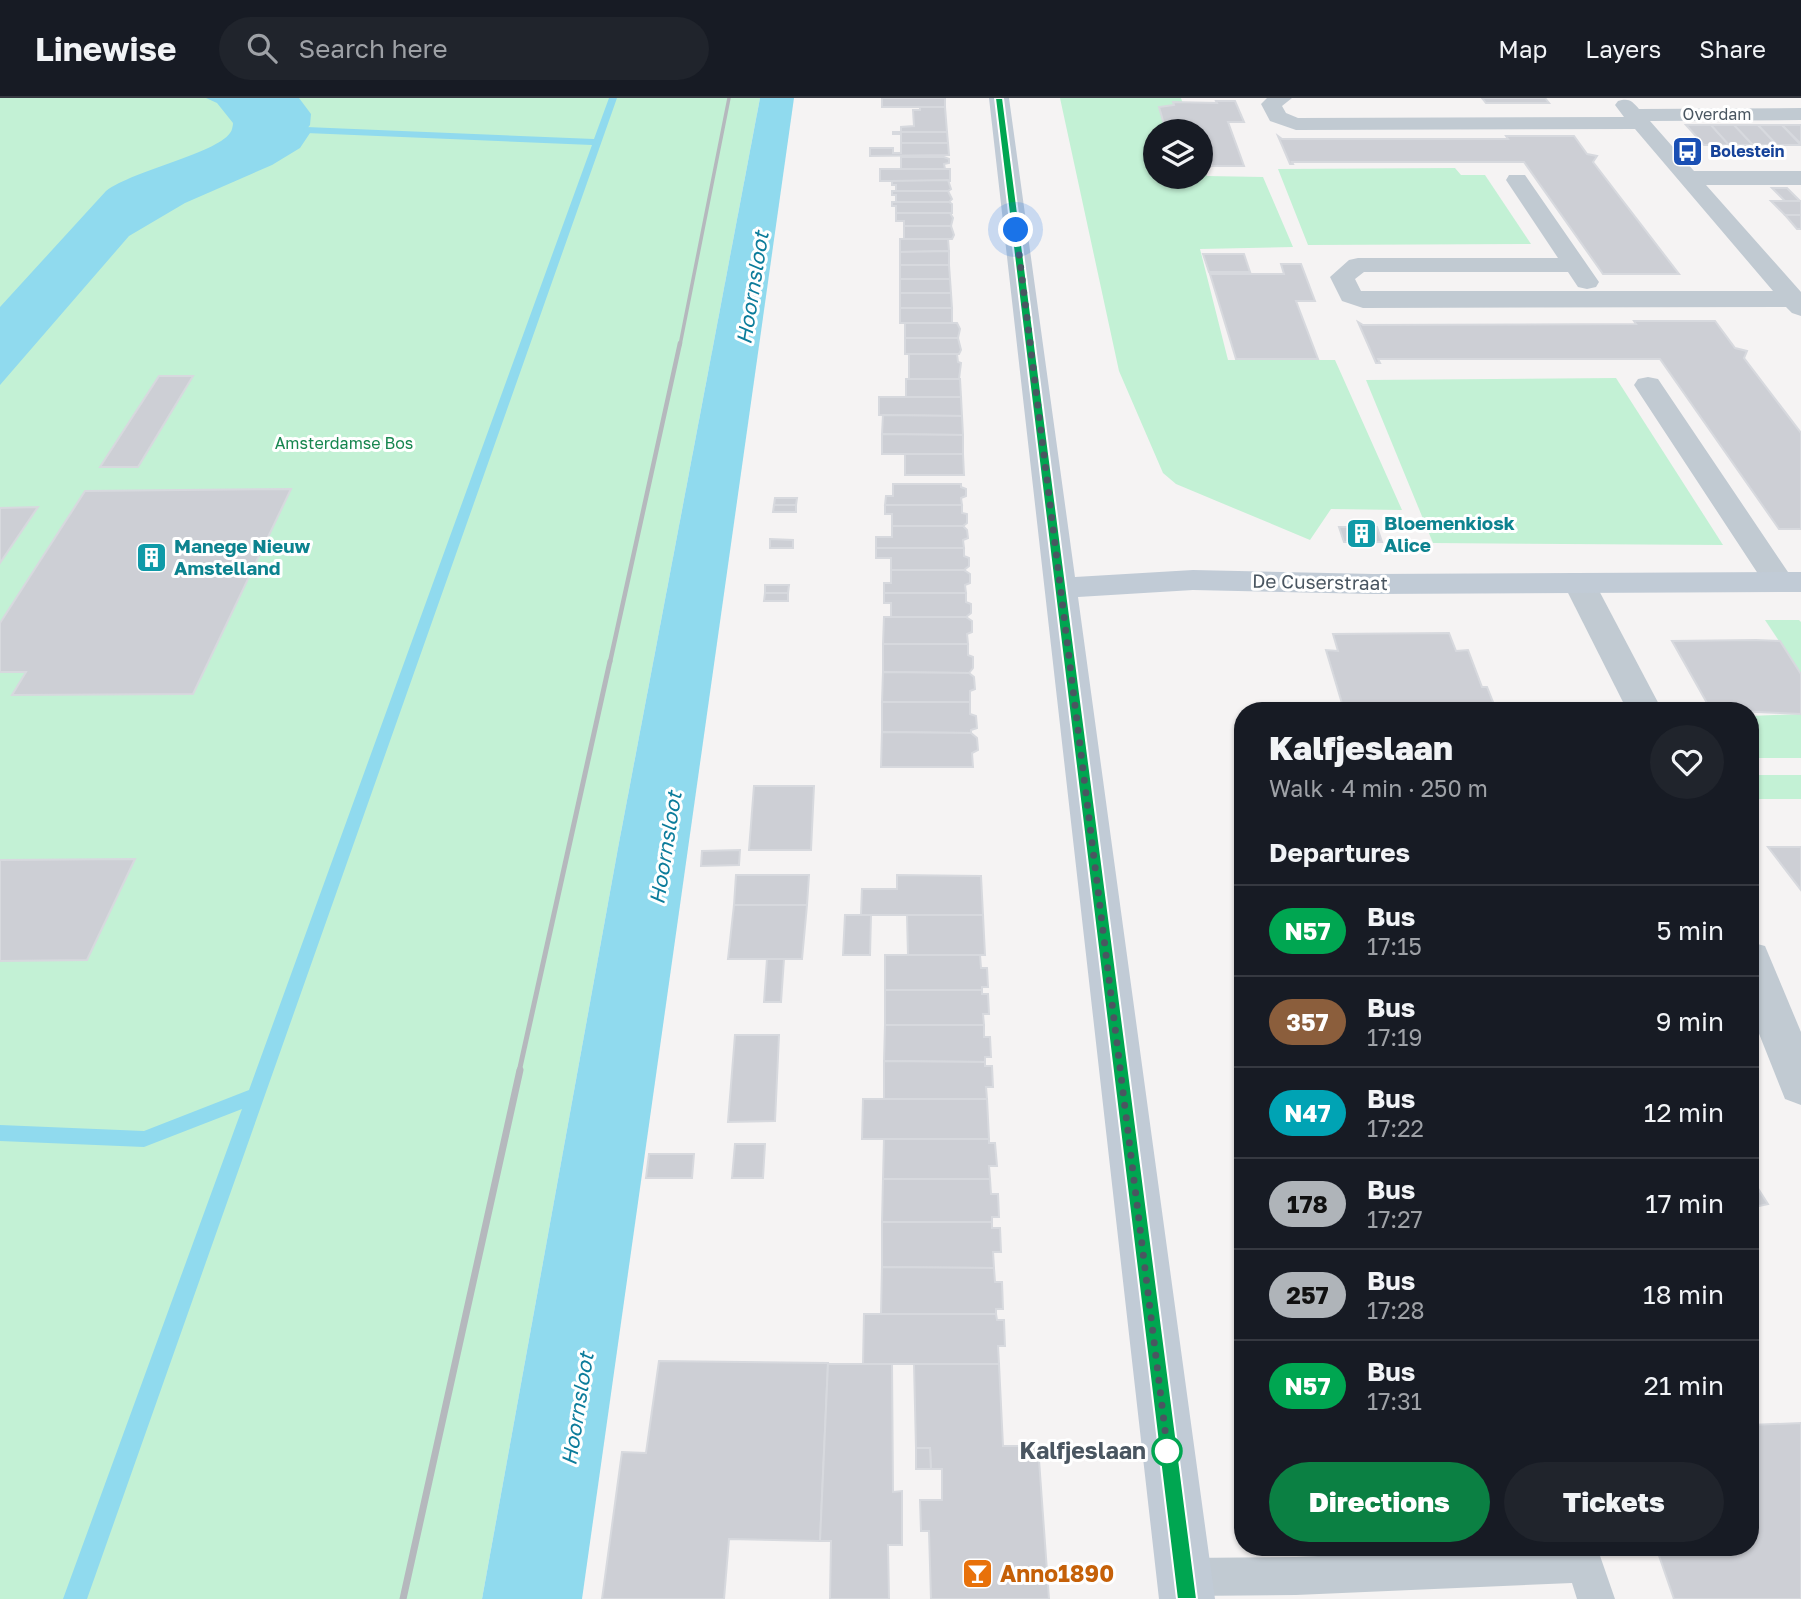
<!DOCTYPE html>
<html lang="en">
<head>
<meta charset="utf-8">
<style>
	:root { --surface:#171b24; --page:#20242c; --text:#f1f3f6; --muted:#9ea1a6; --line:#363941; --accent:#0b8043 }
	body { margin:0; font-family:"Golos Text",sans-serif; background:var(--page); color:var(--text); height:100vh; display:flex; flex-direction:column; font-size:26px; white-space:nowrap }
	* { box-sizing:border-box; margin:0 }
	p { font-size:23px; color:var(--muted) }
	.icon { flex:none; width:38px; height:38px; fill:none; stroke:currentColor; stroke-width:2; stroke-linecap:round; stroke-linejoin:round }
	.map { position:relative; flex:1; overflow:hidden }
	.sheet { position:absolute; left:1234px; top:604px; width:525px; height:854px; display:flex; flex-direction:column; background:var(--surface); border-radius:28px; box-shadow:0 2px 5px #0004 }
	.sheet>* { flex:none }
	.badge { padding:0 14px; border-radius:23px; font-size:24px; line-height:46px }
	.controls { position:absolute; left:1143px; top:21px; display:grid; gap:14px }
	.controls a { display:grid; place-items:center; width:70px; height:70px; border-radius:50%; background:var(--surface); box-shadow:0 2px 5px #0004; font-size:35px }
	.you { position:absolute; width:35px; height:35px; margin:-18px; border:5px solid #fff; border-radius:50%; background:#1a73e8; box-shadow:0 0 0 10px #1a73e833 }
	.map>.badge { position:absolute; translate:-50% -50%; box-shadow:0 0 0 4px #fff }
	h2 { padding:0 35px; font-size:26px; line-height:63px }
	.round { display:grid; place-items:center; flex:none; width:74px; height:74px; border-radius:37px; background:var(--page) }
	.overview { display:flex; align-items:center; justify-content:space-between; height:119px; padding:0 35px }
	h1 { font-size:33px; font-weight:800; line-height:52px }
	.action { display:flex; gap:14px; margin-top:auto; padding:14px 35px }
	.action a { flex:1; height:80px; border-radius:42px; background:var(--accent); color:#fff; font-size:28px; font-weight:800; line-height:80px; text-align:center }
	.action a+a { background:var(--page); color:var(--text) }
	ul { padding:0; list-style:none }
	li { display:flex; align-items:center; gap:21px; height:91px; padding:0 35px; border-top:2px solid var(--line) }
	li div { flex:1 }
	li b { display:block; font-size:26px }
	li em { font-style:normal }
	li .badge { min-width:77px; font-weight:700; text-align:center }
	header { display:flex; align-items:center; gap:42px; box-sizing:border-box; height:98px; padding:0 35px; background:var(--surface); border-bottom:2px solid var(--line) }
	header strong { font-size:33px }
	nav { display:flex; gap:38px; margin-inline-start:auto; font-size:24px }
	.search { width:490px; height:63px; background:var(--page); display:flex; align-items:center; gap:18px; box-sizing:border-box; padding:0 24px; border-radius:38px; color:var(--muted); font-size:26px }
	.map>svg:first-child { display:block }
</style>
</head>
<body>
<header>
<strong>Linewise</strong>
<div class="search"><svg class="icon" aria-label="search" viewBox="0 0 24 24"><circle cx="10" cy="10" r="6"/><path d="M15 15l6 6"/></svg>Search here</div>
<nav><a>Map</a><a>Layers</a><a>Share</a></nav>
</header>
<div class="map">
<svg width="1801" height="1501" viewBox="0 0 1801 1501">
	<rect width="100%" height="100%" fill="#f5f3f3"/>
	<g fill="#c3f1d5">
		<path d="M 0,0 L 760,0 L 618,750 L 482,1501 L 0,1501 Z"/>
		<path d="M 1060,0 L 1181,0 L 1192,33 L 1155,33 L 1155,79 L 1200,79 L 1201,60 L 1207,78 L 1263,79 L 1293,149 L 1200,151 L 1228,262 L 1335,262 L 1402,412 L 1331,411 L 1310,442 L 1176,386 L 1163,375 L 1119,273 Z"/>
		<path d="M 1455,70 L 1461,77 L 1485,77 L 1531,146 L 1308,147 L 1278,71 Z"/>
		<path d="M 1616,280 L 1723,447 L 1433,445 L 1366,282 Z"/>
		<path d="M 1765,522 L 1799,522 L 1801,524 L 1801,576 Z"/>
		<path d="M 1801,616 L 1801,660 L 1750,660 L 1750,618 Z"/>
		<rect x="1750" y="677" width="51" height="24"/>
	</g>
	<g fill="#90daee">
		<path d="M 206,0 L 299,0 L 311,16 L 310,27 L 306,32 L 310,35 L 300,50 L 272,67 L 185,105 L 129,138 L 0,287 L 0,209 L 106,93 C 134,72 215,56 230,35 C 232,33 233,27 233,25 L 217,5 Z"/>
		<path d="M 760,0 L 794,0 L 582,1501 L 482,1501 L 618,750 Z"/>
	</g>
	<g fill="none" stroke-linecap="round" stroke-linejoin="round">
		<path fill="#90daee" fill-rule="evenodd" d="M 609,0 L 617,0 L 87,1501 L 63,1501 L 242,1011 L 144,1049 L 0,1043 L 0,1027 L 144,1033 L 249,992 L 592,47 L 306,35 L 302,32 L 306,29 L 594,41 Z"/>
	</g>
	<g fill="#cdcfd5" stroke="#d7d9de" stroke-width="2">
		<rect x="882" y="0" width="63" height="9"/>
		<path d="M 1482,0 L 1545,0 L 1549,5 L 1486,5 Z"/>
		<path d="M 1216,3 L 1235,3 L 1244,24 L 1228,24 L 1244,68 L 1200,68 L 1200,33 L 1166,33 L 1159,9 L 1174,7 L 1173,4 L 1217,5 Z"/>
		<path d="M 920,9 L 945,9 L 947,34 L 901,34 L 901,29 L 914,28 L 913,12 L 920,12 Z"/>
		<path d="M 1686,27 L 1711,27 L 1729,47 L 1704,47 Z"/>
		<path d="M 1711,27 L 1734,27 L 1753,47 L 1729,47 Z"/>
		<path d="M 1734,27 L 1758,27 L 1777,47 L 1753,47 Z"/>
		<path d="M 1758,27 L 1782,27 L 1801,47 L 1777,47 Z"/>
		<path d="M 1782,27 L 1801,27 L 1801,46 Z"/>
		<path d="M 893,34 L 947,34 L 948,45 L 901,45 L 901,36 L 893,36 Z"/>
		<path d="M 1278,38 L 1282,41 L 1508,41 L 1506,38 L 1574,38 L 1587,56 L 1597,58 L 1593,64 L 1679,176 L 1603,176 L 1524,64 L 1292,64 L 1293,66 L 1290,66 Z"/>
		<path d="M 901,45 L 948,45 L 949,57 L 870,58 L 870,50 L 893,50 L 893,55 L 901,55 Z"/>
		<path d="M 901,59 L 944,59 L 949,61 L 949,65 L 944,66 L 945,71 L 901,71 Z"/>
		<rect x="880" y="71" width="70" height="12"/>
		<path d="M 948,82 L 951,91 L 948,93 L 896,93 L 896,87 L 892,87 L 892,83 Z"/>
		<path d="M 1772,90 L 1787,90 L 1800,103 L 1785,103 Z"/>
		<path d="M 892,93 L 948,93 L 952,101 L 949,104 L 896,104 L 896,97 L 892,97 Z"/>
		<path d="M 1771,103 L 1801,103 L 1801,117 L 1785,117 Z"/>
		<path d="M 892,104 L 949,104 L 952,106 L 952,115 L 896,115 L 896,108 L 892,108 Z"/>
		<path d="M 896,115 L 950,115 L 953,120 L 951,128 L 904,128 L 904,123 L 896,123 Z"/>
		<path d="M 1785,117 L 1801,117 L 1801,131 L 1797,131 Z"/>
		<path d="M 904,128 L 951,128 L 954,137 L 952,141 L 904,141 Z"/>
		<path d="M 900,141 L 948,141 L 949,153 L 900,154 Z"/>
		<path d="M 949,153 L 949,167 L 900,167 L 900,154 Z"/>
		<path d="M 1203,156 L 1244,156 L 1250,174 L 1209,174 Z"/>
		<path d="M 1281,166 L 1301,166 L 1315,203 L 1296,203 L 1318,261 L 1236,261 L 1210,176 L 1284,176 Z"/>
		<path d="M 900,167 L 949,167 L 950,181 L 900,181 Z"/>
		<path d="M 900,181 L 950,181 L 951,195 L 900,195 Z"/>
		<path d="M 900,195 L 951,195 L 952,210 L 900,210 Z"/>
		<rect x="900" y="210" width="52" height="15"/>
		<path d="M 1634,223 L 1715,223 L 1735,250 L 1747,253 L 1744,260 L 1801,335 L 1801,431 L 1779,431 L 1660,261 L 1378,261 L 1380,265 L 1376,265 L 1358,224 L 1363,227 L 1636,226 Z"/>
		<path d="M 905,225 L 957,225 L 960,231 L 958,240 L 905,240 Z"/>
		<path d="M 905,240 L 958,240 L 961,252 L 959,256 L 905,256 Z"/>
		<path d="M 909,256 L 957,256 L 958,264 L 961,265 L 959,281 L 909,281 Z"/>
		<path d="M 159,278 L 193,278 L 138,369 L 100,369 Z"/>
		<path d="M 906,281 L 960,281 L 961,299 L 906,299 Z"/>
		<path d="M 879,299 L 961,299 L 962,318 L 879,317 Z"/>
		<path d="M 883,317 L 962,318 L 963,337 L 882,336 Z"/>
		<path d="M 882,336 L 963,337 L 963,356 L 882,356 Z"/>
		<path d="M 905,356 L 963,356 L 964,377 L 905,377 Z"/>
		<path d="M 893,386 L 961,386 L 961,389 L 966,391 L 966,398 L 961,400 L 962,407 L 885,407 L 886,398 L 893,398 Z"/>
		<path d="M 291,391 L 193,596 L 12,597 L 26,574 L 0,574 L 0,525 L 85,393 Z"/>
		<path d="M 775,400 L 797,400 L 796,407 L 774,407 Z"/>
		<path d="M 774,407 L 796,407 L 796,414 L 773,414 Z"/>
		<path d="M 885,407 L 962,407 L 962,415 L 967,416 L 967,425 L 963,428 L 892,428 L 892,416 L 885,416 Z"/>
		<path d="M 38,409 L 0,465 L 0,410 Z"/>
		<path d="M 892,428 L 963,428 L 967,432 L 968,440 L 963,442 L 964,450 L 876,450 L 876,439 L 892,439 Z"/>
		<path d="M 1339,429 L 1377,429 L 1382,444 L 1344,444 Z"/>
		<path d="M 770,441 L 793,442 L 793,450 L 770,450 Z"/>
		<path d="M 876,450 L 964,450 L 964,458 L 969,460 L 969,468 L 964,472 L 891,472 L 891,460 L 876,460 Z"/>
		<path d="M 891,472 L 964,472 L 970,476 L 970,485 L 965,487 L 966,495 L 884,495 L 884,485 L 891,485 Z"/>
		<path d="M 765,487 L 789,487 L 788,495 L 765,495 Z"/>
		<path d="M 765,495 L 788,495 L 788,503 L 764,503 Z"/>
		<path d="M 884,495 L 966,495 L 966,504 L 971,506 L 971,515 L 966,519 L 891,519 L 891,505 L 884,505 Z"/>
		<path d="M 884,519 L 966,519 L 972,523 L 972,534 L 967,536 L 968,546 L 883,546 Z"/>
		<path d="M 1449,535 L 1456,553 L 1468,552 L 1482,589 L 1487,589 L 1495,609 L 1490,609 L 1493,612 L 1344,612 L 1326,552 L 1338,553 L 1333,536 Z"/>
		<path d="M 1756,542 L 1780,543 L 1801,576 L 1801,616 L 1711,612 L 1672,543 Z"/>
		<path d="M 883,546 L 968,546 L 968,557 L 973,559 L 973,570 L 969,575 L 883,574 Z"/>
		<path d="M 883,574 L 969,575 L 974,579 L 975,591 L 970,593 L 970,604 L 882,604 Z"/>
		<path d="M 882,604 L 970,604 L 970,616 L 976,618 L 977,630 L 971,632 L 971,635 L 882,634 Z"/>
		<path d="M 882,634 L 971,635 L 977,640 L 978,652 L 972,655 L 973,669 L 881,669 Z"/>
		<path d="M 754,688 L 814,688 L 811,752 L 749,752 Z"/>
		<path d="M 1768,749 L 1801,749 L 1801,792 Z"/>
		<path d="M 740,752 L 739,767 L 701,768 L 702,753 Z"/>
		<path d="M 135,761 L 87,862 L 0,863 L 0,762 Z"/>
		<path d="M 736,777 L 809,777 L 807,807 L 734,807 Z"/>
		<path d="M 897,777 L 981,778 L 983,817 L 861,817 L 862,791 L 897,791 Z"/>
		<path d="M 734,807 L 807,807 L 802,861 L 728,861 Z"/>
		<path d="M 845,817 L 871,817 L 870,857 L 843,857 Z"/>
		<path d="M 907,817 L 983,817 L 985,857 L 908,857 Z"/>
		<path d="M 885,857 L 980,857 L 981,870 L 987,870 L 988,889 L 982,889 L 982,892 L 885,892 Z"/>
		<path d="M 767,861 L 784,861 L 781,904 L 764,904 Z"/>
		<path d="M 885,892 L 982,892 L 982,896 L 988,896 L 989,916 L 983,916 L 984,927 L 885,927 Z"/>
		<path d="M 885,927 L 984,927 L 984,939 L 990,939 L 991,959 L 985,959 L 985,964 L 884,963 Z"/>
		<path d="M 735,937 L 779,937 L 775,1023 L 728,1024 Z"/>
		<path d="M 884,963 L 985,964 L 985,968 L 992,968 L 993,989 L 986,989 L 987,1001 L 884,1001 Z"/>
		<path d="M 863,1001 L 987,1001 L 989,1041 L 862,1041 Z"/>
		<path d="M 884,1041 L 989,1041 L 989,1045 L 995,1045 L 997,1068 L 989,1068 L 990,1081 L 883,1081 Z"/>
		<path d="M 735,1046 L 765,1046 L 763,1080 L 732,1080 Z"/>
		<path d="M 649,1056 L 694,1056 L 692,1080 L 646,1080 Z"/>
		<path d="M 1750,1078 L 1768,1106 L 1750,1110 Z"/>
		<path d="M 883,1081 L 990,1081 L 991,1096 L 998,1096 L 999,1119 L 992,1119 L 992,1124 L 882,1124 Z"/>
		<path d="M 882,1124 L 992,1124 L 992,1130 L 1000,1130 L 1001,1154 L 993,1154 L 994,1170 L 882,1169 Z"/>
		<path d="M 882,1169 L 994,1170 L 995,1184 L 1002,1184 L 1003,1211 L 996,1211 L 996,1216 L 881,1216 Z"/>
		<path d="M 864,1216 L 996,1216 L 997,1222 L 1004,1222 L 1005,1248 L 998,1248 L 999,1266 L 863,1266 Z"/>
		<path d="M 659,1263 L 828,1265 L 820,1443 L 729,1441 L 724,1501 L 602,1501 L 622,1354 L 646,1355 Z"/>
		<path d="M 828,1266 L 892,1266 L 893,1394 L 902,1393 L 902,1447 L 888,1447 L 889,1501 L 830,1501 L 831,1443 L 820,1443 Z"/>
		<path d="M 914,1266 L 999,1266 L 1003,1348 L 1038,1348 L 1049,1501 L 931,1501 L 929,1433 L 921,1433 L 920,1402 L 942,1402 L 942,1371 L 931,1371 L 930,1350 L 916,1350 Z"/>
		<path d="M 1801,1325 L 1801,1501 L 1674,1501 L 1656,1449 L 1750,1449 L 1750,1327 Z"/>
		<path d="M 916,1350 L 930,1350 L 931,1371 L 916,1371 Z"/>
	</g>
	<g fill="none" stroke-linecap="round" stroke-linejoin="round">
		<path fill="#c1cad2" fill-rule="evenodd" d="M 1518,1449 L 1592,1449 L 1598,1452 L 1615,1501 L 1577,1501 L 1572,1485 L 1296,1497 L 1185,1498 L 1171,1493 L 1166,1479 L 1171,1465 L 1185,1460 L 1296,1459 Z"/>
		<g fill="#c1cad2" fill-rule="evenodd">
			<path d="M 1267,0 L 1292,0 L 1282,8 L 1286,15 L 1298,20 L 1624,19 L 1615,7 L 1618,3 C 1629,0 1632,3 1639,11 L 1801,10 L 1801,22 L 1650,23 L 1694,73 L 1801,73 L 1801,87 L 1706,87 L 1801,194 L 1801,218 L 1792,215 L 1786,209 L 1363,210 L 1342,203 L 1330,179 L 1349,162 L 1358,160 L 1558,160 L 1506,82 L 1509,77 L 1525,77 L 1599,184 L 1596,189 L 1587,191 L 1578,189 L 1568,174 L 1364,174 L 1355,181 L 1361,193 L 1773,193 L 1635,31 L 1296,32 L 1270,23 L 1261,6 Z"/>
			<path d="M 1648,279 L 1658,281 L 1790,477 L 1795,484 L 1790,491 L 1779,494 L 1768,491 L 1634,287 L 1638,281 Z"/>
			<path d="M 1579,475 L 1590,478 L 1595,485 L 1662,612 L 1627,612 L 1563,485 L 1568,478 Z"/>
			<path d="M 1750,844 L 1765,848 L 1801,934 L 1801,1007 L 1785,1001 L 1750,913 Z"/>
		</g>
		<path fill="#c1cbd6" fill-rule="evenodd" d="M 989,0 L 1009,0 L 1075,479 L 1193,472 L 1373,476 L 1801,474 L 1801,494 L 1373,496 L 1193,492 L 1078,499 L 1215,1501 L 1159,1501 Z"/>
		<path stroke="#b5b8bd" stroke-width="3.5" d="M 680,247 L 729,0"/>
		<path stroke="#b5b8bd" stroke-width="4.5" d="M 610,564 L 680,245"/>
		<path stroke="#b5b8bd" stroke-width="5" d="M 519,974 L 610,563"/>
		<path stroke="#b5b8bd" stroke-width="7" d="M 403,1501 L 520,972"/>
	</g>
	<path fill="#00a651" stroke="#fff" stroke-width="2" d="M 995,0 L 1003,0 L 1197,1501 L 1177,1501 Z"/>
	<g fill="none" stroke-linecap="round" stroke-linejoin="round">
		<path stroke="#4a5661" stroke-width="7" stroke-dasharray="0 12.6" d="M 1016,132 L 1168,1356 L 1167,1353"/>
	</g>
	<defs>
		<symbol id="bus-square" viewBox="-11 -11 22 22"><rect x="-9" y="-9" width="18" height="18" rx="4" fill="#1a4fb4" stroke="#fff"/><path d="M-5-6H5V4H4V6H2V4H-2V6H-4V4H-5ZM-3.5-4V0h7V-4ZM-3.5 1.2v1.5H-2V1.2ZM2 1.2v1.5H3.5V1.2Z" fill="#fff"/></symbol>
		<symbol id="building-square" viewBox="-11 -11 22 22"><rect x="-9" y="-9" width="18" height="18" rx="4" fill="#0f9aa8" stroke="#fff"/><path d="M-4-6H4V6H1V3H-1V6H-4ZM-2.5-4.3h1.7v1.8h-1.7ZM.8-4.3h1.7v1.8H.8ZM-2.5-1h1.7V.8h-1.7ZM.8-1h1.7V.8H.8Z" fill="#fff"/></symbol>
		<symbol id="bar-square" viewBox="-11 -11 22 22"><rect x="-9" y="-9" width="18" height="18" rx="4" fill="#e8710a" stroke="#fff"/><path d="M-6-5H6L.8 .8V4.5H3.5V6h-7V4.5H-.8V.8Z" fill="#fff"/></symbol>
	</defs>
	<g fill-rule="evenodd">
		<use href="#bus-square" x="1670" y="36" width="35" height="35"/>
		<use href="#building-square" x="1344" y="418" width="35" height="35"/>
		<use href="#building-square" x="134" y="442" width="35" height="35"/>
		<use href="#bar-square" x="960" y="1458" width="35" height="35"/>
	</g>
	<circle fill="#fff" stroke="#00a651" stroke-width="3.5" cx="1167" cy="1353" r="14"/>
	<g text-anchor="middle" stroke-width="6" stroke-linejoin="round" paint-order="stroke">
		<g font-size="16" fill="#4a5661" stroke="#fff">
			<text x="1717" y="22">Overdam</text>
		</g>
		<g font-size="16" font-weight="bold" fill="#164399" stroke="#fff" text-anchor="start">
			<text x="1710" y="59">Bolestein</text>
		</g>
		<g font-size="16" fill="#17864f" stroke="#fff">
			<text x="344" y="351">Amsterdamse Bos</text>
		</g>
		<g font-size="19" font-weight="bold" fill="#0d838f" stroke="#fff" text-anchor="start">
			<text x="1384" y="432">Bloemenkiosk<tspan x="1384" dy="22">Alice</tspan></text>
			<text x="174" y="455">Manege Nieuw<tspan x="174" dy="22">Amstelland</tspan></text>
		</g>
		<g font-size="19" fill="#4a5661" stroke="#fff">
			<text transform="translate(1320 484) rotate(1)" y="7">De Cuserstraat</text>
		</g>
		<g font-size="21" font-style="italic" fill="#0c7c9b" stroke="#fff">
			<text transform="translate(753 190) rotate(-81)" y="7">Hoornsloot</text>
			<text transform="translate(666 750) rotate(-81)" y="7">Hoornsloot</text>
			<text transform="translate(578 1311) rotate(-81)" y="7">Hoornsloot</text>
		</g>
		<g font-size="23" font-weight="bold" fill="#4a5661" stroke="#fff" text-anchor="end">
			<text x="1146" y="1361">Kalfjeslaan</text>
		</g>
		<g font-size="23" font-weight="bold" fill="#c56008" stroke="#fff" text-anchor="start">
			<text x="1000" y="1484">Anno1890</text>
		</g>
	</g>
</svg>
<div class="controls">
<a><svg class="icon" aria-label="layers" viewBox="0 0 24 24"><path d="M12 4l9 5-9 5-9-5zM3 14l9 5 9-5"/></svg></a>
</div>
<div class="you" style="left:1016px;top:132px"></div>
<section class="sheet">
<div class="overview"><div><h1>Kalfjeslaan</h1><p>Walk · 4 min · 250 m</p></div><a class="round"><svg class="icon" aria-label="heart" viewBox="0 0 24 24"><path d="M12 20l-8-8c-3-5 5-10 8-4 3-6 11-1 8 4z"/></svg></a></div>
<h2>Departures</h2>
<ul>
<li><span class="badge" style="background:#00a651;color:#fff">N57</span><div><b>Bus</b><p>17:15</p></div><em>5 min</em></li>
<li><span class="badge" style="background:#8b5e3c;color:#fff">357</span><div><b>Bus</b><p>17:19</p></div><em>9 min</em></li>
<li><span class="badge" style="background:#00a3b4;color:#fff">N47</span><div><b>Bus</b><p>17:22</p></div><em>12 min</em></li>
<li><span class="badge" style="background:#afb4b9;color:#111">178</span><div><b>Bus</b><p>17:27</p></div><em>17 min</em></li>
<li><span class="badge" style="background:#afb4b9;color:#111">257</span><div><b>Bus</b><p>17:28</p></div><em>18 min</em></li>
<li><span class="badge" style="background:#00a651;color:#fff">N57</span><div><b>Bus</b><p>17:31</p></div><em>21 min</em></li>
</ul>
<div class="action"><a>Directions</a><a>Tickets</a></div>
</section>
</div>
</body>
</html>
